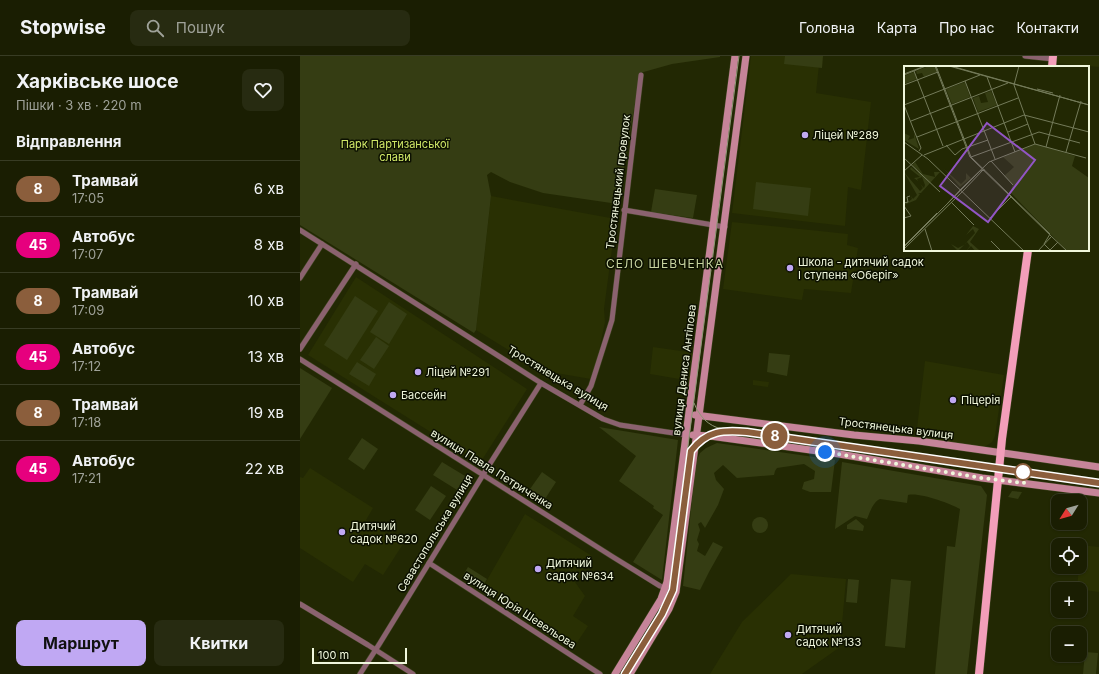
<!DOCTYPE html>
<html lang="uk">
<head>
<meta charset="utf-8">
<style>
	:root { --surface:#1a1e02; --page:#272b11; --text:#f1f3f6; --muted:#9fa299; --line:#383c24; --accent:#c0a8f3 }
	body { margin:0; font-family:Inter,sans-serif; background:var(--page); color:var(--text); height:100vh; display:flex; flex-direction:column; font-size:15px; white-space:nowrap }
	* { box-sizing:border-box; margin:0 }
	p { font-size:13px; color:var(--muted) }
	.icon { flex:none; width:22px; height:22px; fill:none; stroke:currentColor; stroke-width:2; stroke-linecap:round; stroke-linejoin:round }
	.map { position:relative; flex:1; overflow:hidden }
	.details { display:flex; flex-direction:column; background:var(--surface); width:300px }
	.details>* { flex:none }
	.badge { padding:0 8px; border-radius:13px; font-size:14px; line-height:26px }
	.needle { width:26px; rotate:233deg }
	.fabs { position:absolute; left:751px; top:438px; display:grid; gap:8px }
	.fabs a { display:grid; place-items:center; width:36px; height:36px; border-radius:8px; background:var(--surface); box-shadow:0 1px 3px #0004,0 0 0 1px var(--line); font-size:20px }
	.scale { position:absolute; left:12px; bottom:10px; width:95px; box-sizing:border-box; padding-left:4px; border:2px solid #f0f7dc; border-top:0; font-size:11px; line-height:14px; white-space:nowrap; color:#f0f7dc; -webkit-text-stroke:3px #0c1001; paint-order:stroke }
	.you { position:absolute; width:20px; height:20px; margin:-10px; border:3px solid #fff; border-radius:50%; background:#1a73e8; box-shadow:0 0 0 6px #1a73e833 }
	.map>.badge { position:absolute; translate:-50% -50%; box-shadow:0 0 0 2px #fff }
	h2 { padding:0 16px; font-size:15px; line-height:36px }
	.round { display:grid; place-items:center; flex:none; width:42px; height:42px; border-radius:8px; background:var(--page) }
	.head { display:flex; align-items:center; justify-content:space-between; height:68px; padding:0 16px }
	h1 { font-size:19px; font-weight:700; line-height:30px }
	.button { display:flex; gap:8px; margin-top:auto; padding:8px 16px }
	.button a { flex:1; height:46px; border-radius:8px; background:var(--accent); color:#111; font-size:16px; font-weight:700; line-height:46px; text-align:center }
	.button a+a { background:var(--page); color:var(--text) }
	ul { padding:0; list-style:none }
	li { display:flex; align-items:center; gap:12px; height:56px; padding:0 16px; border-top:1px solid var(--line) }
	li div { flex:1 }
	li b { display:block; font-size:15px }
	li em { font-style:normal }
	li .badge { min-width:44px; font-weight:700; text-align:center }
	header { display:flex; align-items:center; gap:24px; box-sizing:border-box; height:56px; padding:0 20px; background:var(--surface); border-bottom:1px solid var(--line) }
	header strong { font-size:19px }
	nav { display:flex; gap:22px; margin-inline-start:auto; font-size:14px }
	.search { width:280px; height:36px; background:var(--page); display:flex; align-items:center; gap:10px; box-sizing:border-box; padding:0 14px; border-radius:8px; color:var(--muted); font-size:15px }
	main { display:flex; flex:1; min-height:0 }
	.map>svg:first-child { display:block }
</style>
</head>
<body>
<header>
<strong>Stopwise</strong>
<div class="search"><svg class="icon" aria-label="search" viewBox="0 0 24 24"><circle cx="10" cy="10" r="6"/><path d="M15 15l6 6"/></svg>Пошук</div>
<nav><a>Головна</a><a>Карта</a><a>Про нас</a><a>Контакти</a></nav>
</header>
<main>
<section class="details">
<div class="head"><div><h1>Харківське шосе</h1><p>Пішки · 3 хв · 220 m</p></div><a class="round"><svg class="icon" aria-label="heart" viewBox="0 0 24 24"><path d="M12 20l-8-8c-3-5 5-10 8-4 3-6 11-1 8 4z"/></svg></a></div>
<h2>Відправлення</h2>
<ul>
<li><span class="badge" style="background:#8b5e3c;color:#fff">8</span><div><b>Трамвай</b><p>17:05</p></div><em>6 хв</em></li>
<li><span class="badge" style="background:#e6007e;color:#fff">45</span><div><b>Автобус</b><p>17:07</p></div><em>8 хв</em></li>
<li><span class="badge" style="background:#8b5e3c;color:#fff">8</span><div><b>Трамвай</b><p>17:09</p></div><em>10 хв</em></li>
<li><span class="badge" style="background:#e6007e;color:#fff">45</span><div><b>Автобус</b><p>17:12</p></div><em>13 хв</em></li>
<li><span class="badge" style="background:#8b5e3c;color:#fff">8</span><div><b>Трамвай</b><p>17:18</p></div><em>19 хв</em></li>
<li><span class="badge" style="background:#e6007e;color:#fff">45</span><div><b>Автобус</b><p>17:21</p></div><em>22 хв</em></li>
</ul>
<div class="button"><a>Маршрут</a><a>Квитки</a></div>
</section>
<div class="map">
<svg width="799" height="618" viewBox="0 0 799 618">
	<rect width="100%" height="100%" fill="#222803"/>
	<g fill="#293003">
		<path d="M 451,0 L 520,0 L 516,37 L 571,46 L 561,134 L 548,131 L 545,170 L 432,157 Z"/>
		<path d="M 756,0 L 799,0 L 799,11 L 755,7 Z"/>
		<path d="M 191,140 L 316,163 L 304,253 L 305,266 L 298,300 L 291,323 L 256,317 L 244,311 L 234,310 L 176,274 Z"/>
		<path d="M 432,166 L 548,178 L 547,189 L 558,192 L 551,237 L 504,233 L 502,244 L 423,233 Z"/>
		<path d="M 56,221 L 227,333 L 180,407 L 8,299 Z"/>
		<path d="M 353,291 L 395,297 L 391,325 L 350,318 Z"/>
		<path d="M 625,305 L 704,319 L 695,380 L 692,386 L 686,390 L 680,390 L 616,381 Z"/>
		<path d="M 453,324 L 469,326 L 468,331 L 453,329 Z"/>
		<path d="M 10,412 L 73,452 L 66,464 L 103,488 L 83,519 L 65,508 L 53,526 L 0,492 L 0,421 L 3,422 Z"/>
		<path d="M 225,458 L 292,500 L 275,526 L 285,540 L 273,560 L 288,570 L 276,588 L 183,531 Z"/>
		<path d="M 781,489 L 799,491 L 799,536 L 777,533 Z"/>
		<path d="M 491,518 L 546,523 L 540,591 L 502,618 L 410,618 L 442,566 Z"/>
	</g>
	<g fill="#353d13">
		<path d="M 0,0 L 420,0 L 420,1 L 372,8 L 340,17 L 318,148 L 243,137 L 210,126 L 191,116 L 187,119 L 191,140 L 176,274 L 174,277 L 0,169 Z"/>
		<path d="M 485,0 L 523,0 L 522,12 L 484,8 Z"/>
		<path d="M 456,126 L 511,132 L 508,160 L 453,153 Z"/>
		<path d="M 355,133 L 397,139 L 393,162 L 351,156 Z"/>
		<path d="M 55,240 L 78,255 L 47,304 L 24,289 Z"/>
		<path d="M 89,246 L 107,258 L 89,288 L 70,276 Z"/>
		<path d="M 76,281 L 89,290 L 74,313 L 60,304 Z"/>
		<path d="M 469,297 L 490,299 L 487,320 L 467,316 Z"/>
		<path d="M 57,306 L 76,318 L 69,330 L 49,318 Z"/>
		<path d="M 0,312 L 32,332 L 0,383 Z"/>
		<path d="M 299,371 L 378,384 L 362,524 L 333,506 L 363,459 L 353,452 L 354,450 L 319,425 L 336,400 Z"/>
		<path d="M 62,382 L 78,393 L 64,414 L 48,403 Z"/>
		<path d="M 417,387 L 535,404 L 531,436 L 510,436 L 502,433 L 504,426 L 514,423 L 515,415 L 504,408 L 477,412 L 475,415 L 474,419 L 437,422 L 423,409 L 414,417 L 416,424 L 424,433 L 418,449 L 405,472 L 401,466 L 398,468 L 400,474 L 397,484 L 399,488 L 397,495 L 405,500 L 413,486 L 423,491 L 409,516 L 400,534 L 383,530 L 396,406 L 400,397 L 406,392 Z"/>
		<path d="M 142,406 L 170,423 L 162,437 L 133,419 Z"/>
		<path d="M 542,406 L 681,430 L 687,439 L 667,618 L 635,618 L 647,490 L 655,491 L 660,453 C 649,447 619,436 608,439 L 607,447 L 580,443 C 573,446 570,456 567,463 L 555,460 L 535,473 Z"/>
		<path d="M 242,416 L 256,426 L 245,443 L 230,433 Z"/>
		<path d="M 131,430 L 146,440 L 130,464 L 115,454 Z"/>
		<path d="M 712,435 L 722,436 L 718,443 L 708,441 Z"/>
		<circle cx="460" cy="469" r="8"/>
		<path d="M 556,463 L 564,470 L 563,475 L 547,473 L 547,469 Z"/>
		<path d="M 168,511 L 187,523 L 181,533 L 162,521 Z"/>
		<path d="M 548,523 L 559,524 L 557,547 L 546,546 Z"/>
		<path d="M 591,523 L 611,525 L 605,592 L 585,590 Z"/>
		<path d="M 785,596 L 798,597 L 796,618 L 783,618 Z"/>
	</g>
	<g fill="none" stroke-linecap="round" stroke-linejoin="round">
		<defs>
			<g id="street">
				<path d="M 725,0 L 753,3"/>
				<path d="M 324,154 L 425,171"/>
				<path d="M 0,174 L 241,327 L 303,363 L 320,369 L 387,379"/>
				<path d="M 0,222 L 22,188"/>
				<path d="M 0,293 L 56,208"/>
				<path d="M 0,303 L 313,501 L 360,530 L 376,536"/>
				<path d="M 280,349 L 291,330 L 312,264 L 341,19"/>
				<path d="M 129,507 L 300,618"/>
				<path d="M 0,548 L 68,589 L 113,618"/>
				<path d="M 60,618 L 80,587 L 186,414 L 241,327"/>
			</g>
			<g id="secondary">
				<path d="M 395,359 L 554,379 L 619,385 L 717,399 L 799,411"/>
				<path d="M 393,379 L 410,380 L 539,398 L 682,422 L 799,437"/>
				<path d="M 315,618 L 361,543 L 367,526 L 435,0"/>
				<path d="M 330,618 L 369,553 L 376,536 L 446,0"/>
			</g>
			<g id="primary">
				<path d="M 752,11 L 753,0"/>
				<path d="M 679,618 L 702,383 L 728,194"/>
			</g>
		</defs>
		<use href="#street" stroke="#3f4521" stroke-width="6"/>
		<use href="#secondary" stroke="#3f4521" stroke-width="8"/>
		<use href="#primary" stroke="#3f4521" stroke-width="9"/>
		<use href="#street" stroke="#8b626f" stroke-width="5"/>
		<use href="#secondary" stroke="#c68499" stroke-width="7"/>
		<use href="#primary" stroke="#f39eba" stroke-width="8"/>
		<g stroke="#919878" stroke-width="1">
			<path d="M 394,347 C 399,360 408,370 422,373 L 799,427"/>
			<path d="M 388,394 C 396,383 407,376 420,372"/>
			<path d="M 321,618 L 361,554 L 369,534 L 439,0"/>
		</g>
	</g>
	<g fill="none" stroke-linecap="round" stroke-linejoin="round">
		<defs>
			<path id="line" d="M 325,618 L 362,558 L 373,534 L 391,395 C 407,374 424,374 447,376 L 799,427"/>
		</defs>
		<use href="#line" stroke="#fff" stroke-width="9"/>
		<use href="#line" stroke="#8b5e3c" stroke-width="6"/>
		<path stroke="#f0f7dc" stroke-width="4" stroke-dasharray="0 7.2" d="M 525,396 L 682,422 L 724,427 L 723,416"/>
	</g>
	<g fill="#c0a8f3" stroke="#0c1001" stroke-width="1.5">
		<circle cx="505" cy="79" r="4"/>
		<circle cx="490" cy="212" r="4"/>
		<circle cx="118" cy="316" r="4"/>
		<circle cx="93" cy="339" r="4"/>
		<circle cx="653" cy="344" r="4"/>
		<circle cx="42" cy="476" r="4"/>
		<circle cx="238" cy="513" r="4"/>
		<circle cx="488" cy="579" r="4"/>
	</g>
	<circle fill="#fff" stroke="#8b5e3c" stroke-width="2" cx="723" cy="416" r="8"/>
	<g text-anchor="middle" stroke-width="3" stroke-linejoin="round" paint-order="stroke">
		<g font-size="11" fill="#f0f7dc" stroke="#0c1001" text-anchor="start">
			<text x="513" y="83">Ліцей №289</text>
			<text x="498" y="210">Школа - дитячий садок<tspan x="498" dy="13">І ступеня «Оберіг»</tspan></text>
			<text x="126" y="320">Ліцей №291</text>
			<text x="101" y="343">Бассейн</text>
			<text x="661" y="348">Піцерія</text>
			<text x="50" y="474">Дитячий<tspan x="50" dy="13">садок №620</tspan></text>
			<text x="246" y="511">Дитячий<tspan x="246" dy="13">садок №634</tspan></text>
			<text x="496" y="577">Дитячий<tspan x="496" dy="13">садок №133</tspan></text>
		</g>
		<g font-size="11" fill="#d0e867" stroke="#0c1001">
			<text x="95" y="92">Парк Партизанської<tspan x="95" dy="13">слави</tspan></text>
		</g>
		<g font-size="11" fill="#f0f7dc" stroke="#0c1001">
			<text transform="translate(318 126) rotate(-83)" y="4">Тростянецький провулок</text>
			<text transform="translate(384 314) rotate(-83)" y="4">вулиця Дениса Антіпова</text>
			<text transform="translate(258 322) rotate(31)" y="4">Тростянецька вулиця</text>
			<text transform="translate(596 372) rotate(7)" y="4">Тростянецька вулиця</text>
			<text transform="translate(192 413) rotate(32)" y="4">вулиця Павла Петриченка</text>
			<text transform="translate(135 477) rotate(-59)" y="4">Севастопольська вулиця</text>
			<text transform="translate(220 554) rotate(33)" y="4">вулиця Юрія Шевельова</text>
		</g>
		<g font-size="12" letter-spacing="1" fill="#c7d39f" stroke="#0c1001">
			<text x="365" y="212">СЕЛО ШЕВЧЕНКА</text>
		</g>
	</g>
	<g transform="translate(604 10)">
		<rect width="185" height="185" fill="#222803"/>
		<path d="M 25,0 L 31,0 L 33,6 L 20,11 L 18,7 L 13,8 L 12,5 ZM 10,6 L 13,13 L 0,18 L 0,10 ZM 61,16 L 66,31 L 48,38 L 42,23 ZM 87,25 L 93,39 L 74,46 L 69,32 L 75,30 L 77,37 L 84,36 L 81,27 ZM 0,67 L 6,70 L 4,74 L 10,72 L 10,67 L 15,83 L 0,74 ZM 132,78 L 171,90 L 168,100 L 185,112 L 185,185 L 163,185 L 106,126 L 109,119 L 100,110 L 110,101 L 99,91 ZM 11,96 L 19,108 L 31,111 L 30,106 L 36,106 L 17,127 L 14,127 L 16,128 L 12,134 L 0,139 L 8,133 L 7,130 L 9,133 L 13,129 L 0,106 L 16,125 L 19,122 L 16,118 L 20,122 L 21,119 L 18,111 L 13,113 L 14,115 L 10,112 L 16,111 L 6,103 L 7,101 L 15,108 L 8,99 ZM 40,103 L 57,118 L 62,113 L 62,107 L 67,112 L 56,121 ZM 69,160 L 75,163 L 66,176 L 75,184 L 71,185 L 67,180 L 62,185 L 66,180 L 63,176 L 54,185 L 47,178 L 54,182 L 60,179 L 71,167 L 69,163 L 62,169 Z" fill="#353d13"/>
		<path fill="none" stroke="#747b5a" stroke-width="1" d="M 31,0 L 66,91 L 147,170M 32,0 L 67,91 L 146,168 L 140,178 L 147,185M 45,0 L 185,39M 47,0 L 185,39M 115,0 L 110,19 L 131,78M 10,5 L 39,80M 0,8 L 21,0M 0,9 L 22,0M 83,11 L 111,86M 61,15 L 91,93M 0,19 L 34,6M 133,23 L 149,27M 0,39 L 76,9M 0,39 L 17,82 L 15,85M 7,55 L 104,17M 104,66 L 124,58M 13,71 L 114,32M 0,76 L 24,93 L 120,185M 42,79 L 51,89 L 58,83 L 84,74M 142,81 L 156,29M 162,86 L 177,35M 20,89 L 120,49 L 185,66M 67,91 L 135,66 L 176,77M 0,92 L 36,126M 87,95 L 109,119M 0,105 L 18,89M 57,123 L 85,96 L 131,78 L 182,92M 59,125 L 79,104M 47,136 L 70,159M 0,137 L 4,136 L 3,131 L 6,130M 43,138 L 57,123M 0,140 L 7,150 L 0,152M 86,152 L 108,130M 21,163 L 28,185M 147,170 L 163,185M 87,175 L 97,185M 0,180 L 33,147M 0,181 L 76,105 L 81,104M 0,183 L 59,125M 134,185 L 147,171M 145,185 L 154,176"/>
		<path fill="#9255c5" fill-opacity="0.15" stroke="#9255c5" stroke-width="2" d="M 83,57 L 131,94 L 84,156 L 36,120 Z"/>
		<rect width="185" height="185" fill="none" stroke="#f0f7dc" stroke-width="2"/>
	</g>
</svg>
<div class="fabs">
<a><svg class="needle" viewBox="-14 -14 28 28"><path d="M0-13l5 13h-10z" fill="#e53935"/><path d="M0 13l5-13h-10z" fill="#9fa299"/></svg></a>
<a><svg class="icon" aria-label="locate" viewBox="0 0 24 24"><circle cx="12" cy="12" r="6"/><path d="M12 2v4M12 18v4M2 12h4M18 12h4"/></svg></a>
<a>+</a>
<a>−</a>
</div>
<div class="scale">100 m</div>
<div class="you" style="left:525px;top:396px"></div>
<b class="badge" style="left:475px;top:380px;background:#8b5e3c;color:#fff">8</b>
</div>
</main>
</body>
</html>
